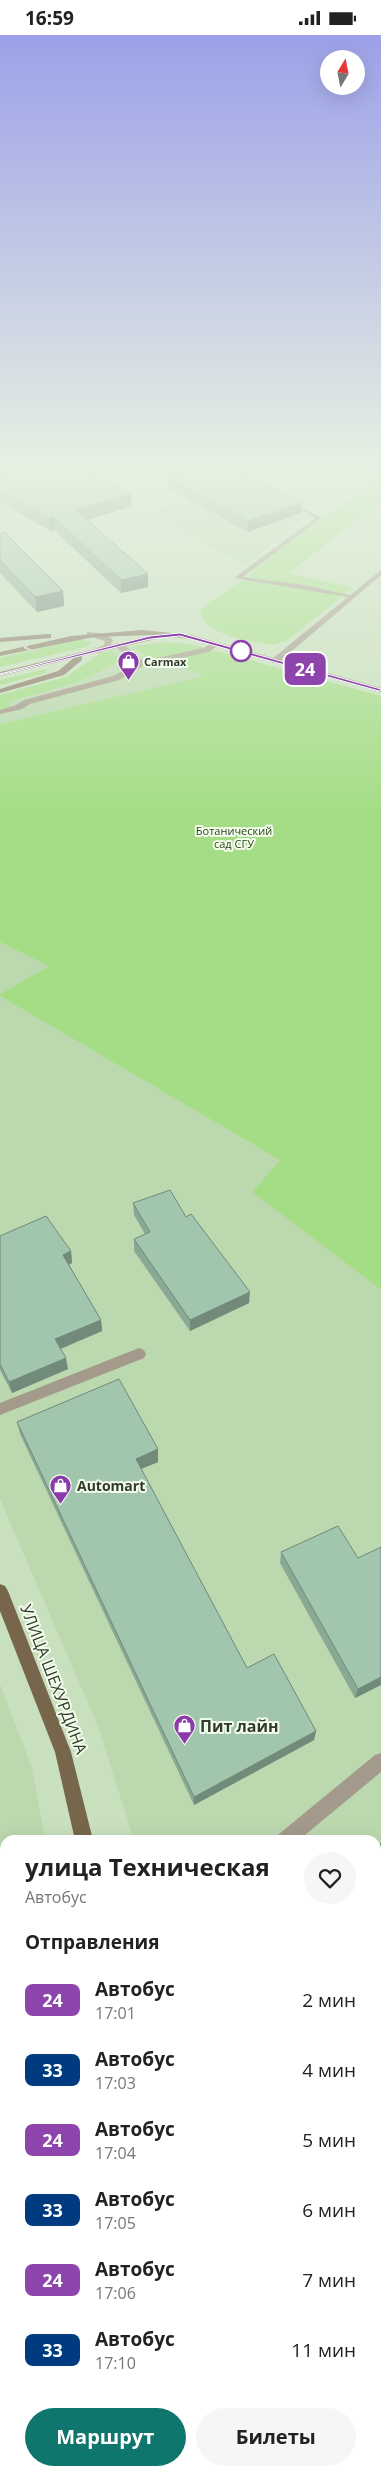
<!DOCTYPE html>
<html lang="ru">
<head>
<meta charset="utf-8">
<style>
	:root { --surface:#fff; --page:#f6f6f6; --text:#222; --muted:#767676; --accent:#0f766e }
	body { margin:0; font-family:"Open Sans",sans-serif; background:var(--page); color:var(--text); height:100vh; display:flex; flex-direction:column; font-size:19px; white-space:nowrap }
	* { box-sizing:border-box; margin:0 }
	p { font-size:16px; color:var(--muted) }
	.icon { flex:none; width:28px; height:28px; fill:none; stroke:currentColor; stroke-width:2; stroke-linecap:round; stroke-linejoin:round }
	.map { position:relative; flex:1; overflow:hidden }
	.sheet { position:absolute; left:0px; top:1800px; width:381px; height:641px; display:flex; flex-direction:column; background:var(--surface); border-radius:15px 15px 0 0; box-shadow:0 5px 20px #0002 }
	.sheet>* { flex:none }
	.badge { padding:0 10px; border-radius:8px; font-size:18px; line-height:32px }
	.needle { width:32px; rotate:10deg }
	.tools { position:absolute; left:320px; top:15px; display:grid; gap:10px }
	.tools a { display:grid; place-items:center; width:45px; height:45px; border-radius:50%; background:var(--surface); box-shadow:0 5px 20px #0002; font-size:25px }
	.map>.badge { position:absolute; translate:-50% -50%; box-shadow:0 0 0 2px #fff }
	h2 { padding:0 25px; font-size:19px; line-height:45px }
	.round { display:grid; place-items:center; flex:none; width:52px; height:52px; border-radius:26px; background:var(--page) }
	.summary { display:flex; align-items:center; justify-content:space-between; height:85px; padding:0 25px }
	h1 { font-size:24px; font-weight:700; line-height:38px }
	.cta { display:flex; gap:10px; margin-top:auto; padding:10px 25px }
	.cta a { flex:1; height:58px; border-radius:30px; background:var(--accent); color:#fff; font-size:20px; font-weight:700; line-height:58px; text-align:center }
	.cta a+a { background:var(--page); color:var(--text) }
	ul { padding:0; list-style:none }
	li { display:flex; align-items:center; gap:15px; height:70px; padding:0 25px }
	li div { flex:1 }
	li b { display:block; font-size:19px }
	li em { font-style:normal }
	li .badge { min-width:55px; font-weight:700; text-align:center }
	.status { display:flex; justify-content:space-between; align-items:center; height:35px; padding:0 25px; background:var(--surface); direction:ltr }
	.status svg { height:14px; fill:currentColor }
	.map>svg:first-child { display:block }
</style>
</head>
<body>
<div class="status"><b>16:59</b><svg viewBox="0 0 49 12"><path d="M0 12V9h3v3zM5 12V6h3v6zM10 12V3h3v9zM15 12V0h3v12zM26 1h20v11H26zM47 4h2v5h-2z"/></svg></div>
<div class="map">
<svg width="381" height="2441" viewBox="0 0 381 2441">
	<rect width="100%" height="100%" fill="#c9e0be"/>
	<g fill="#bcd8af">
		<path d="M 244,447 L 310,479 L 246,530 L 151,478 Z"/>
		<path d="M 132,611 L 140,619 L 180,630 L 205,641 L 0,689 L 0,675 L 9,672 L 9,667 L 78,647 L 116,628 L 119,623 L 112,615 Z"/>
		<path d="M 0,907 L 50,931 L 0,959 Z"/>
		<path d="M 0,961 L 280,1125 L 252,1157 L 381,1255 L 381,2441 L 147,2441 L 148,2436 L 376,2436 L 376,1805 L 134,1805 L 98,1691 L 0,1464 Z"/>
		<path d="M 0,1649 L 32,1733 L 45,1805 L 5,1805 L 5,2306 L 0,2328 Z"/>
	</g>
	<g fill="#a5dd87">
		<path d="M 381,440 L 381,467 L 289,538 L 353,553 L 286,606 L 270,610 C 247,604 207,602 200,577 L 204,571 L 250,540 L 255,533 Z"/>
		<path d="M 82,604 L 92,607 L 86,612 L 0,632 L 0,623 Z"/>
		<path d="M 164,607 L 191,609 L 381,661 L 381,1255 L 252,1157 L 280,1125 L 0,961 L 0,959 L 49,931 L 0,907 L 0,689 L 204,641 C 182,629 150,628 132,611 Z"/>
		<path d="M 112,615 L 119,623 L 116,628 L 78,647 L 9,667 L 10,672 L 0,675 L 0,660 L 66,642 L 99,619 Z"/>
		<path d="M 47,634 L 46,638 L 0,650 L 0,645 Z"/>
	</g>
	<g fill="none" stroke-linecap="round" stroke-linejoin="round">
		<g fill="#a49a8c" fill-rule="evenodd">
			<path d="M 255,432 L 264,432 L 244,439 L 254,445 L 254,447 L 250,447 L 236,439 Z"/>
			<path d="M 287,464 L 322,483 L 243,542 L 304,550 L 353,561 L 353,563 L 234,543 L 315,483 L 285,467 Z"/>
			<path d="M 213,607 L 220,609 L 209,617 L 143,631 L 119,645 L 30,669 L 22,674 L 0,679 L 0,675 L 16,670 L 24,665 L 113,641 L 136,629 L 116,612 L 116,608 L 122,608 L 143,626 L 204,613 Z"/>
			<path d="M 139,1313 L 144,1315 L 146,1319 L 144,1323 L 0,1380 L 0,1368 Z"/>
			<path d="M 381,1718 L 381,1737 L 299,1805 L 276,1805 L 279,1799 L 375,1720 Z"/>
			<path d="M 376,1938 L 381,1940 L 381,1961 L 376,1959 Z"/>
			<path d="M 5,2366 L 5,2410 L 0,2412 L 0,2368 Z"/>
		</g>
		<g fill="#a49a8c" fill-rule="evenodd">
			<path d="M 381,535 L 381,540 L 278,628 L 272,628 L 272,624 Z"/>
			<path d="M 87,597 L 106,599 L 113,605 C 110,613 104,619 95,618 L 95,614 L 104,610 L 105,606 L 87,601 Z"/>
		</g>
		<g fill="#8b7c67" fill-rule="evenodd">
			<path d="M 142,595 L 191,600 L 381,653 L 381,657 L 190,604 L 154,600 L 157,602 L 156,604 L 82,621 L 82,625 L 64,640 L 0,658 L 0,654 L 58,636 L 74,623 L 0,641 L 0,637 L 153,600 L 94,602 L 0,621 L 0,617 L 71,601 Z"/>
			<path d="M 48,599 L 51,599 L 51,603 L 0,607 L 0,603 Z"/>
		</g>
		<g fill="#78664c" fill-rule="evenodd">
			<path d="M 0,1549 L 5,1551 L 8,1556 L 71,1717 L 93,1805 L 75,1805 L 55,1717 L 0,1576 Z"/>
			<rect x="82" y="2436" width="22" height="5"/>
		</g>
	</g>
	<g fill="#8aa995">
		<path d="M 0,432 L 132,471 L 87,485 L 148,552 L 121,558 L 54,495 L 50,496 L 0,467 Z"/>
		<path d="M 224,438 L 301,478 L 248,497 L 168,453 L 168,442 Z"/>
		<path d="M 0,499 L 63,556 L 64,571 L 37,577 L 0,538 Z"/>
		<path d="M 133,1168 L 186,1182 L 249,1268 L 190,1296 L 134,1216 L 134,1204 L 145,1199 L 134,1180 Z"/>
		<path d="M 0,1201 L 71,1216 L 72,1228 L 69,1230 L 101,1285 L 102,1296 L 61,1314 L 68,1334 L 12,1358 L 0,1335 Z"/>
		<path d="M 17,1387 L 158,1427 L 141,1434 L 247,1633 L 316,1696 L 314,1705 L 194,1770 L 20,1399 Z"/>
		<path d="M 281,1517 L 358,1523 L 381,1650 L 355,1663 L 280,1528 Z"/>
		<path d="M 381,1808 L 381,1858 L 376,1853 L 376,1813 Z"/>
	</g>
	<g fill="#718a79">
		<path d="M 131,458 L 132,471 L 77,488 L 76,475 Z"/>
		<path d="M 302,468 L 301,478 L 248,497 L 248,486 Z"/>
		<path d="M 53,482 L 54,495 L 50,496 L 49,483 Z"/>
		<path d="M 148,539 L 148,552 L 121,558 L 121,545 Z"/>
		<path d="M 63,556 L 64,571 L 37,577 L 35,562 Z"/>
		<path d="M 71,1216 L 72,1228 L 65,1231 L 63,1220 Z"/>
		<path d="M 250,1257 L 249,1268 L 190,1296 L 190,1285 Z"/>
		<path d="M 101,1285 L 102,1296 L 57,1315 L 55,1304 Z"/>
		<path d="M 66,1323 L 68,1334 L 12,1358 L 9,1347 Z"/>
		<path d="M 158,1414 L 158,1427 L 136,1436 L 136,1424 Z"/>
		<path d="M 381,1642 L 381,1650 L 355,1663 L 358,1654 Z"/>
		<path d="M 316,1696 L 314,1705 L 194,1770 L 194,1762 Z"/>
		<path d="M 5,1908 L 5,1910 L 0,1912 L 0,1910 Z"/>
	</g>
	<g fill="#a1c5ad" stroke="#718a79">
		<path d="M 0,432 L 80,432 L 131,458 L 76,475 L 148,539 L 121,545 L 53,482 L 49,483 L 0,455 Z"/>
		<path d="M 199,432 L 210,432 L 224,438 L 232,435 L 302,468 L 248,486 L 168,442 Z"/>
		<path d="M 5,498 L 63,556 L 35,562 L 0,525 L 0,499 Z"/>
		<path d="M 170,1155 L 186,1182 L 191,1179 L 250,1257 L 190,1285 L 134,1204 L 150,1197 L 133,1168 Z"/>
		<path d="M 46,1181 L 71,1216 L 63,1220 L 101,1285 L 55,1304 L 66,1323 L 9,1347 L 0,1329 L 0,1201 Z"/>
		<path d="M 119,1344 L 158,1414 L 136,1424 L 247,1633 L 274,1619 L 316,1696 L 194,1762 L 17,1387 Z"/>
		<path d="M 338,1491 L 358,1523 L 381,1512 L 381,1642 L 358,1654 L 281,1517 Z"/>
		<path d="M 381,1808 L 381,1848 L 376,1842 L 376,1813 Z"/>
		<path d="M 5,1854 L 5,1908 L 0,1910 L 0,1856 Z"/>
		<path d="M 376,2221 L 381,2227 L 381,2354 L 376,2348 Z"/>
	</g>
	<defs><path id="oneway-chevron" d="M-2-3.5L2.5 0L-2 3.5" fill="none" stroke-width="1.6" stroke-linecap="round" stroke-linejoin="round" transform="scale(1.25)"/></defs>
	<use stroke="#d3d6c4" href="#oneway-chevron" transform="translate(28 612) rotate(167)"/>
	<linearGradient id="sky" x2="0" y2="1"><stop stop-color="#9ca1e8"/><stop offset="0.56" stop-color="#e7f1e2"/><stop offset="1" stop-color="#e7f1e2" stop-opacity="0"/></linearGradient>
	<rect width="381" height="774" fill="url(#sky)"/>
	<path fill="#8e44ad" stroke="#fff" d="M 180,598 L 381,654 L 381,655 L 379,656 L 180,601 L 150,604 L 0,640 L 0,639 L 150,601 Z"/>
	<defs>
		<symbol id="shop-pin" viewBox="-11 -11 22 30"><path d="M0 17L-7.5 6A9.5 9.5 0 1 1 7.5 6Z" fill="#8a3aaa" stroke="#f2fdec"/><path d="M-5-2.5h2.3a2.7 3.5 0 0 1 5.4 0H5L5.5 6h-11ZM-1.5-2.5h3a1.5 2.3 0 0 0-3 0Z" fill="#fff"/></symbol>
	</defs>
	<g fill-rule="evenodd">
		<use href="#shop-pin" x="116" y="614" width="25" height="34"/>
		<use href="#shop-pin" x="48" y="1438" width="25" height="34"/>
		<use href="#shop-pin" x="172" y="1678" width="25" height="34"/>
	</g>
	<circle fill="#fff" stroke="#8e44ad" stroke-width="2.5" cx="241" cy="616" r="10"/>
	<g text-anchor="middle" stroke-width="4" stroke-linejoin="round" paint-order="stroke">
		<g font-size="11" font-weight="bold" fill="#313a2c" stroke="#f2fdec" text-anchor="start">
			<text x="144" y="631">Carmax</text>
		</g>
		<g font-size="11" fill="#2a451a" stroke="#f2fdec">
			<text x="234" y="800">Ботанический<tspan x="234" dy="13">сад СГУ</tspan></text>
		</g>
		<g font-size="14" font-weight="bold" fill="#313a2c" stroke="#f2fdec" text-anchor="start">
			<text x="77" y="1456">Automart</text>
		</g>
		<g font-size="16" fill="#313a2c" stroke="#f2fdec">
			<text transform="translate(54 1644) rotate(69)" y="6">УЛИЦА ШЕХУРДИНА</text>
		</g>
		<g font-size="16" font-weight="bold" fill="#313a2c" stroke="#f2fdec" text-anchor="start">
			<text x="200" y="1697">Пит лайн</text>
		</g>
	</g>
</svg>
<div class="tools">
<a><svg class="needle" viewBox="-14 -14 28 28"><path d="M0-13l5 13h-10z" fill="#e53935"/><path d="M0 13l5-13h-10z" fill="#767676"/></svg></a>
</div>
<b class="badge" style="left:305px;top:634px;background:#8e44ad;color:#fff">24</b>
<section class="sheet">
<div class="summary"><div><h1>улица Техническая</h1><p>Автобус</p></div><a class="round"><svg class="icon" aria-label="heart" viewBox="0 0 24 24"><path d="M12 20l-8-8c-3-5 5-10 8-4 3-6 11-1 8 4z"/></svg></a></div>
<h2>Отправления</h2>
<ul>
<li><span class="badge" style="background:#8e44ad;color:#fff">24</span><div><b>Автобус</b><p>17:01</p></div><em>2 мин</em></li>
<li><span class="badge" style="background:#003b80;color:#fff">33</span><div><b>Автобус</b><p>17:03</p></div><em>4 мин</em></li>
<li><span class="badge" style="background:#8e44ad;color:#fff">24</span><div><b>Автобус</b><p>17:04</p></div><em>5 мин</em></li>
<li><span class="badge" style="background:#003b80;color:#fff">33</span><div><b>Автобус</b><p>17:05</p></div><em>6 мин</em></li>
<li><span class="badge" style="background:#8e44ad;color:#fff">24</span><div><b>Автобус</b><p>17:06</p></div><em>7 мин</em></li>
<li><span class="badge" style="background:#003b80;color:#fff">33</span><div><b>Автобус</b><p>17:10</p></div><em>11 мин</em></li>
</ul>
<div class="cta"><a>Маршрут</a><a>Билеты</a></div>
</section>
</div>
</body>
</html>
